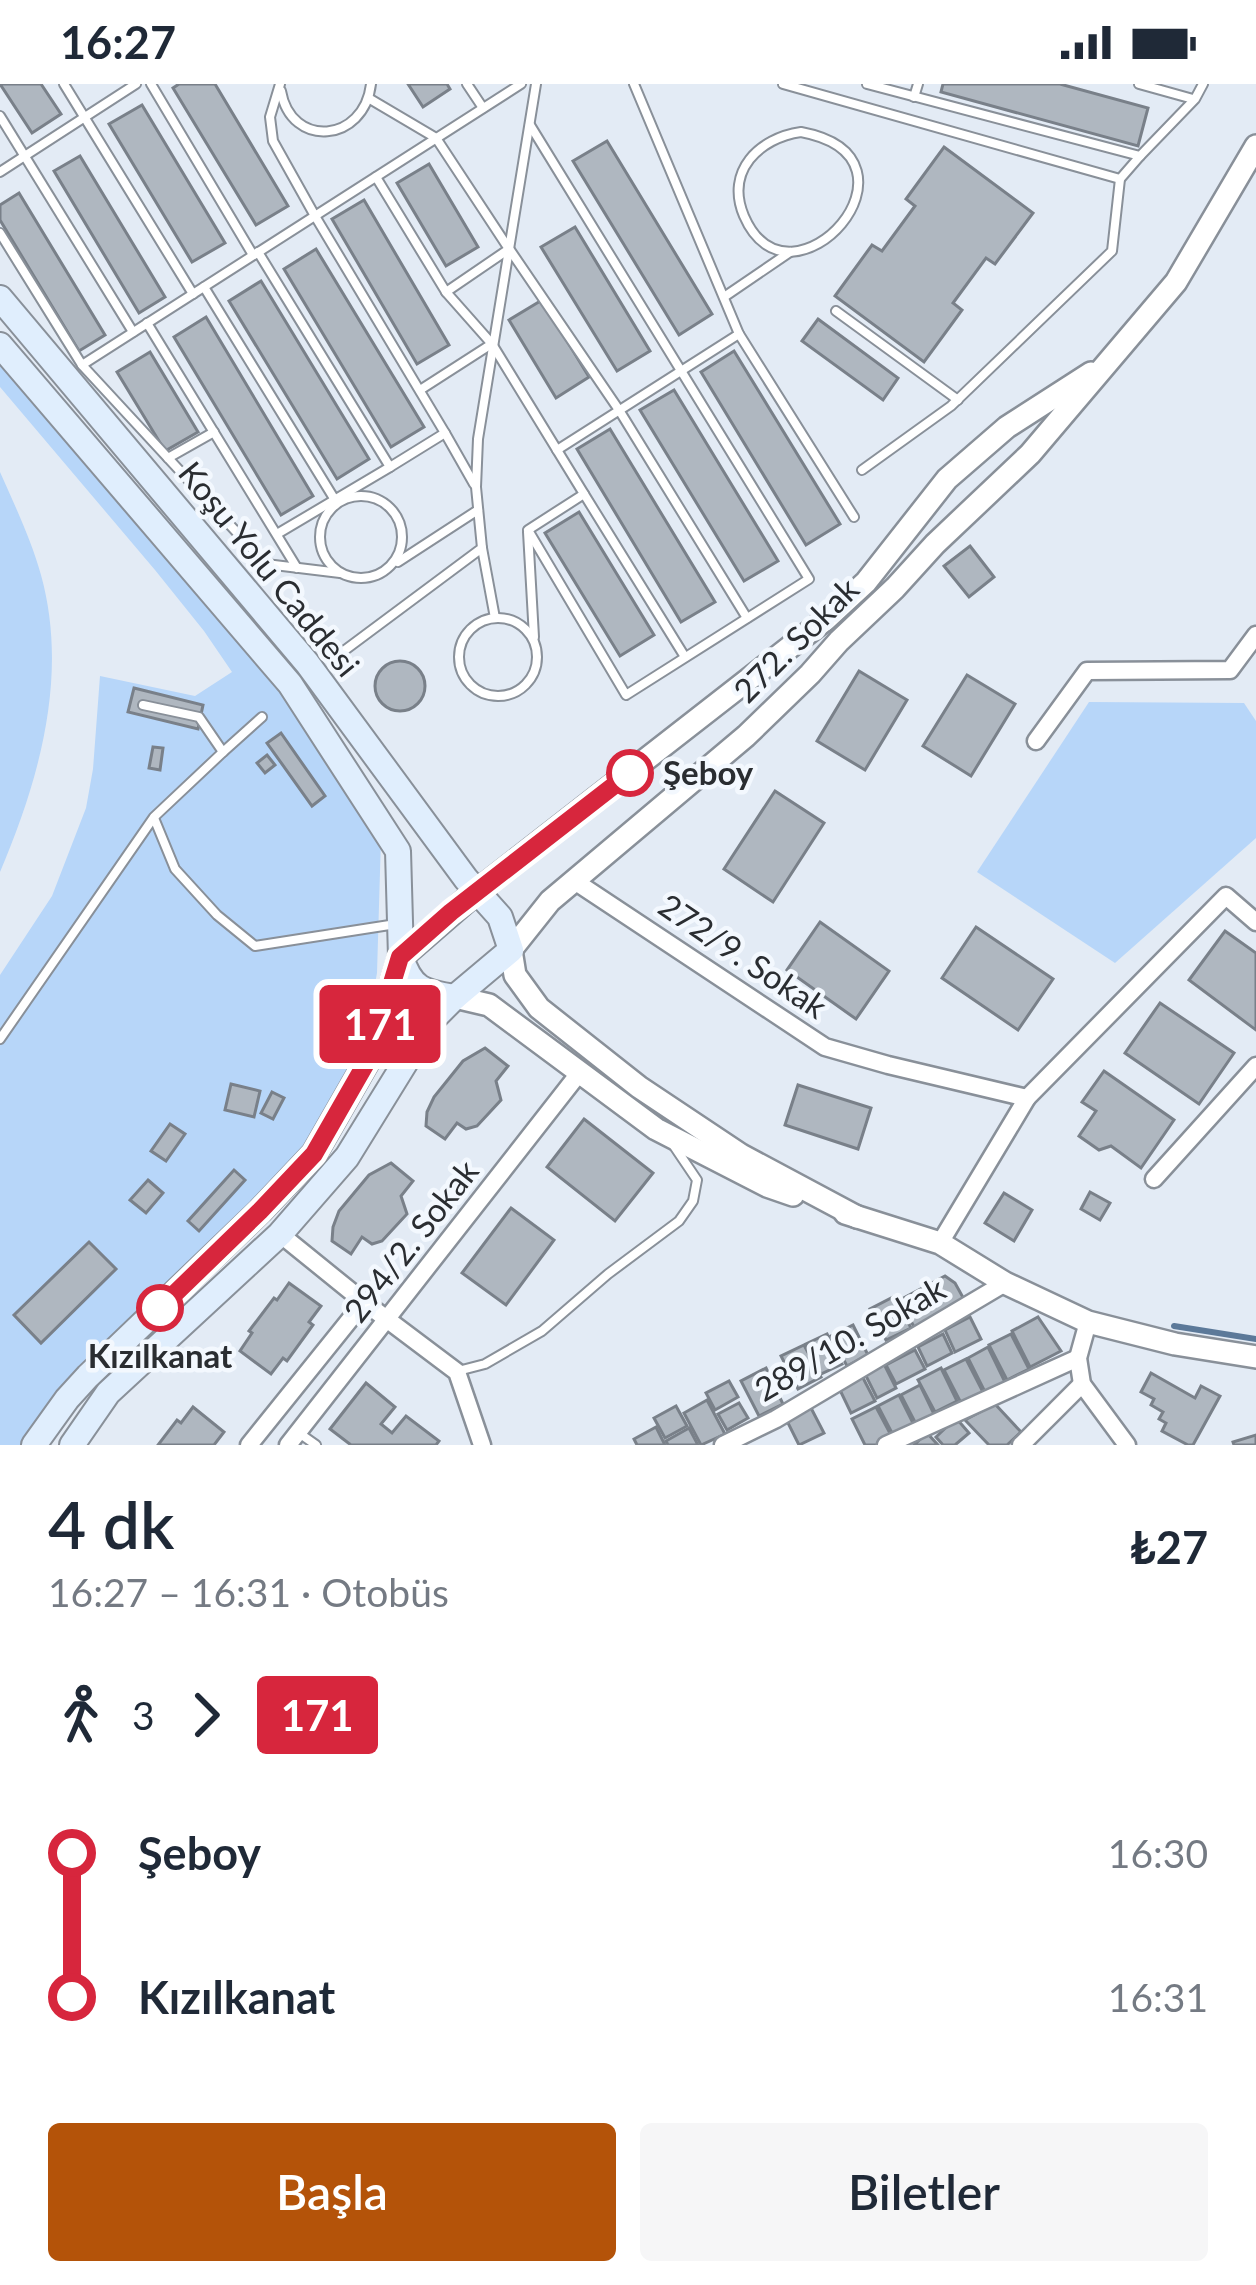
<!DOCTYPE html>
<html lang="tr">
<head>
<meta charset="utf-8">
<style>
	:root { --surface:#fff; --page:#f6f6f7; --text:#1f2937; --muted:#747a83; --accent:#b45309 }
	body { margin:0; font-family:Lato,sans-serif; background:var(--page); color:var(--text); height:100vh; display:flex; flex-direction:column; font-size:45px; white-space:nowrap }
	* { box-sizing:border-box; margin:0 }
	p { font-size:39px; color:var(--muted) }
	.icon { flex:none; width:66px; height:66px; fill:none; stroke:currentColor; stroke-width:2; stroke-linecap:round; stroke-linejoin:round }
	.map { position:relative; height:1361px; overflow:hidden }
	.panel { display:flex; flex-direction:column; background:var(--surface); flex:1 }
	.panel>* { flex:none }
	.badge { padding:0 24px; border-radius:9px; font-size:42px; line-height:78px }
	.map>.badge { position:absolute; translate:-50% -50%; box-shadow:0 0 0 6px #fff }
	.legs { display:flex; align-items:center; gap:18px; height:132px; padding:0 48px; font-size:39px }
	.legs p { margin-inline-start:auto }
	.summary { display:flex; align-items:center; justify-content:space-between; height:204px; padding:0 48px }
	h1 { font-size:66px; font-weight:600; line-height:90px }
	.primary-button { display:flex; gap:24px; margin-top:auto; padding:24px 48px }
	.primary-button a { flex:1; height:138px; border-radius:12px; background:var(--accent); color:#fff; font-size:48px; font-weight:600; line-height:138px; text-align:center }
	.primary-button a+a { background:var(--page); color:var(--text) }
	ul { padding:0 48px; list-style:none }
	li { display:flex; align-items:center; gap:42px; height:144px; font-size:45px }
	li i { display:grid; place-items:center; width:18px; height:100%; margin:0 15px; background:currentColor }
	li i::after { content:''; width:30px; height:30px; margin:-15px; border:9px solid; border-radius:50%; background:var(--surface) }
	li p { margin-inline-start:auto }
	li:first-child i { background:linear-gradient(#0000 50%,currentColor 0) }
	li:last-child i { background:linear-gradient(currentColor 50%,#0000 0) }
	.status { display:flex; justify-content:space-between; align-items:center; height:84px; padding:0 60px; background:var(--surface); direction:ltr }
	.status svg { height:33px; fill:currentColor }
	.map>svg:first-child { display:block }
</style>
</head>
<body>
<div class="status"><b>16:27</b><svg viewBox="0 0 49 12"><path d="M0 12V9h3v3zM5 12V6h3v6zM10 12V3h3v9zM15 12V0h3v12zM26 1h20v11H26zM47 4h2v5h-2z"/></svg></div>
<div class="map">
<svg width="1256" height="1361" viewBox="0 0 1256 1361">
	<rect width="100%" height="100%" fill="#e3ebf5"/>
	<g fill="#b7d6f9">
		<path d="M 0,267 L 282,608 L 381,754 L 377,889 L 363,964 L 308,1059 L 199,1176 L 60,1305 L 21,1361 L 0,1361 L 0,891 L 52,812 L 86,724 L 93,685 L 100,592 L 195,612 L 232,588 L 204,547 L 155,486 L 0,303 Z"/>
		<path d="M 0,388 C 15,422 31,455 41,491 C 69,592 39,696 0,788 Z"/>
		<path d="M 1089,618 L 1244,619 L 1256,637 L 1256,754 L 1115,879 L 977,788 Z"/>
	</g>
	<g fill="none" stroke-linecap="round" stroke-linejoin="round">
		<path stroke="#5c7999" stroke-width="6" d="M 1174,1242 L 1256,1255"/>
	</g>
	<g fill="#afb7c0" stroke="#798089" stroke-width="3">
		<path d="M 0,0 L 41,0 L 61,30 L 32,49 Z"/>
		<path d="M 179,0 L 215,0 L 288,122 L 256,141 L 173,4 Z"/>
		<path d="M 408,0 L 447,0 L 450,5 L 423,23 Z"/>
		<path d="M 943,0 L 1060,0 L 1148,24 L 1138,62 L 941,8 Z"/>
		<path d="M 142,21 L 225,159 L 192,178 L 109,40 Z"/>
		<path d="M 607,57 L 712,230 L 679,251 L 573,77 Z"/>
		<path d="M 944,63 L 1033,129 L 995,180 L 986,174 L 953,219 L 962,226 L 924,278 L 835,212 L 872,161 L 882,167 L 915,122 L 906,115 Z"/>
		<path d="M 80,72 L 165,213 L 139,229 L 54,87 Z"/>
		<path d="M 429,80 L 478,163 L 446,182 L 397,99 Z"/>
		<path d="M 19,109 L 105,251 L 79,267 L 0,136 L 0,121 Z"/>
		<path d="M 364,116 L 449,261 L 417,280 L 332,135 Z"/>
		<path d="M 575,143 L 650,267 L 617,287 L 541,163 Z"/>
		<path d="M 316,165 L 424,343 L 391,363 L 284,185 Z"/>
		<path d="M 261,197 L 369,375 L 337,395 L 229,217 Z"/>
		<path d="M 542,216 L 589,293 L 556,314 L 509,236 Z"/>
		<path d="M 206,233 L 313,412 L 281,431 L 174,253 Z"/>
		<path d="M 818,235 L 898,294 L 883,316 L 802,257 Z"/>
		<path d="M 734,267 L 840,440 L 806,461 L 701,288 Z"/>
		<path d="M 150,268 L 198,348 L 165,367 L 117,288 Z"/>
		<path d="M 674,306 L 778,477 L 744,497 L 640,326 Z"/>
		<path d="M 610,345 L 715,518 L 681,538 L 577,365 Z"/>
		<path d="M 579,428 L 654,551 L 620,572 L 545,449 Z"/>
		<path d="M 970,462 L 994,493 L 969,513 L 944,482 Z"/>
		<circle cx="400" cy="602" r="25"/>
		<path d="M 859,587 L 907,616 L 865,686 L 817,657 Z"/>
		<path d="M 967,591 L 1015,620 L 971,692 L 923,662 Z"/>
		<path d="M 134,604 L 203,621 L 198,645 L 128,628 Z"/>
		<path d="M 281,649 L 325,712 L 312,722 L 267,659 Z"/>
		<path d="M 153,663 L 163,664 L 160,686 L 149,684 Z"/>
		<path d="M 267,671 L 275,681 L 265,689 L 257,679 Z"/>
		<path d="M 775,707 L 824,739 L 773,818 L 724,785 Z"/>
		<path d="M 820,838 L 889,887 L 856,935 L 787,886 Z"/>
		<path d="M 976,843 L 1053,895 L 1018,946 L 942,894 Z"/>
		<path d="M 1225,847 L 1256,869 L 1256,946 L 1189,896 Z"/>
		<path d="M 1160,919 L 1234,969 L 1199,1020 L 1125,969 Z"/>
		<path d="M 485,964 L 508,982 L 496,997 L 501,1016 L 477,1042 L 466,1045 L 457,1039 L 445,1055 L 426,1042 L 427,1028 L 434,1013 L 463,977 Z"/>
		<path d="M 1104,987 L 1174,1036 L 1141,1084 L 1111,1062 L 1099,1066 L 1079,1052 L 1096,1027 L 1082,1018 Z"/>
		<path d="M 231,1000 L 260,1007 L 254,1033 L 225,1026 Z"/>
		<path d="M 798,1001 L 871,1024 L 858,1065 L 785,1041 Z"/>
		<path d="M 272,1008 L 284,1014 L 273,1035 L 261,1029 Z"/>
		<path d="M 584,1035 L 653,1089 L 615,1137 L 547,1083 Z"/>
		<path d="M 170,1040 L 185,1050 L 166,1077 L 151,1067 Z"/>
		<path d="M 391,1079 L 413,1097 L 401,1112 L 407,1130 L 382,1157 L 372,1160 L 362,1153 L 351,1170 L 332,1157 L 333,1143 L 339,1127 L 369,1091 Z"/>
		<path d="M 234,1086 L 245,1096 L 199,1147 L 188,1137 Z"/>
		<path d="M 148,1096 L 163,1109 L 146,1129 L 130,1116 Z"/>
		<path d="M 1090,1108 L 1110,1119 L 1100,1136 L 1081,1125 Z"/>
		<path d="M 1004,1109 L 1032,1126 L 1014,1157 L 985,1139 Z"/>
		<path d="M 511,1124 L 554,1156 L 506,1221 L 462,1189 Z"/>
		<path d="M 89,1158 L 116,1185 L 41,1259 L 14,1231 Z"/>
		<path d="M 945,1192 L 955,1199 L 965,1217 L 914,1243 L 900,1216 Z"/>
		<path d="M 289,1199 L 321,1222 L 309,1238 L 313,1241 L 287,1277 L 283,1274 L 271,1290 L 240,1267 L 252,1249 L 249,1247 L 274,1214 L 277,1216 Z"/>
		<path d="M 895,1212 L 911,1244 L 886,1256 L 870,1225 Z"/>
		<path d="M 970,1233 L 981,1255 L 955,1268 L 945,1246 Z"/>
		<path d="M 1038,1233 L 1061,1267 L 1030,1283 L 1012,1247 Z"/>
		<path d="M 853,1241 L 868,1271 L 847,1282 L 831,1252 Z"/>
		<path d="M 827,1250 L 842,1280 L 821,1290 L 806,1260 Z"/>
		<path d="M 943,1250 L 952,1269 L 927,1282 L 918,1263 Z"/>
		<path d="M 1011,1250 L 1029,1285 L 1007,1296 L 989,1261 Z"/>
		<path d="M 804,1261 L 821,1293 L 798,1305 L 781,1272 Z"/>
		<path d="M 988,1263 L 1005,1298 L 985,1308 L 968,1274 Z"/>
		<path d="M 915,1266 L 925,1285 L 896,1300 L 886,1281 Z"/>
		<path d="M 966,1275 L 983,1308 L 961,1319 L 944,1286 Z"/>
		<path d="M 883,1278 L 896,1304 L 877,1314 L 864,1288 Z"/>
		<path d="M 766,1284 L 783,1320 L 759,1332 L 741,1297 Z"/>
		<path d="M 941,1284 L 957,1317 L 935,1328 L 918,1296 Z"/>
		<path d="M 1151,1289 L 1195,1314 L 1201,1302 L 1220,1312 L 1193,1361 L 1188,1361 L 1162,1347 L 1166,1339 L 1159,1335 L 1163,1328 L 1151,1321 L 1154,1315 L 1141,1308 Z"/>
		<path d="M 861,1290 L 875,1317 L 851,1329 L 838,1302 Z"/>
		<path d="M 729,1297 L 738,1313 L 715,1326 L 706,1309 Z"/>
		<path d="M 366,1299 L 395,1323 L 381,1340 L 392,1349 L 406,1332 L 439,1357 L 436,1361 L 351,1361 L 330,1345 Z"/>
		<path d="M 920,1301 L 934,1330 L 916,1340 L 901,1311 Z"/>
		<path d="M 899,1311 L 914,1341 L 893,1351 L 878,1322 Z"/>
		<path d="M 707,1316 L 725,1350 L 701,1361 L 684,1329 Z"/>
		<path d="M 739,1319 L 748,1334 L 727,1346 L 718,1330 Z"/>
		<path d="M 995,1320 L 1021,1348 L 1007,1361 L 989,1361 L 965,1336 Z"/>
		<path d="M 676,1322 L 687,1342 L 665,1354 L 654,1334 Z"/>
		<path d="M 193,1323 L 224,1348 L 214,1361 L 158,1361 L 177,1336 L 181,1339 Z"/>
		<path d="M 876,1323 L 892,1353 L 877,1361 L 865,1361 L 852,1335 Z"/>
		<path d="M 811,1324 L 824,1349 L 799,1361 L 787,1337 Z"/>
		<path d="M 956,1334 L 969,1349 L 955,1361 L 943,1361 L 936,1353 Z"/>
		<path d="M 656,1343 L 665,1361 L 637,1361 L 634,1355 Z"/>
		<path d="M 689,1344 L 698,1361 L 668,1361 L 666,1357 Z"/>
		<path d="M 927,1349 L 938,1361 L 914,1361 Z"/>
		<path d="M 1256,1351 L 1256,1361 L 1234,1361 L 1233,1358 Z"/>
	</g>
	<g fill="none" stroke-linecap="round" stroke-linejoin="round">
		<defs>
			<g id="service">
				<path d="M 64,0 L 193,210"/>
				<path d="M 151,0 L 253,171"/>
				<path d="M 280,0 L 270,33 L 273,57 L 315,132 L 445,349 L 390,383"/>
				<path d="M 467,0 L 483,24"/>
				<path d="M 634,0 L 739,250 L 854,433"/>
				<path d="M 783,0 L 1120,95"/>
				<path d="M 867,0 L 1140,72 L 1195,15 L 1203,0"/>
				<path d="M 1139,0 L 1193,15"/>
				<path d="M 281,7 C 291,65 364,59 371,0"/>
				<path d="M 914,13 L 918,0"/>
				<path d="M 370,15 L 436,54 L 509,165 L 446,208"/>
				<path d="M 0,32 L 133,248"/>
				<path d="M 801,48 C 939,74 790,239 744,132 C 725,87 759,54 801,48 Z"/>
				<path d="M 0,88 L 136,0"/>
				<path d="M 376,93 L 446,208 L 492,260 L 584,410 L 528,446 L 626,611 L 809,495 L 530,41"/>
				<path d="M 0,149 L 82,281"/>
				<path d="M 510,166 L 619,326 L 747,534"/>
				<path d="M 258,168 L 390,383 L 277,450"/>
				<path d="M 204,203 L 335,416"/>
				<path d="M 724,213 L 790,168"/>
				<path d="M 836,227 L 958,316"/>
				<path d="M 147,239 L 297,484"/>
				<path d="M 420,306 L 490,261"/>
				<path d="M 445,349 L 474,400"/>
				<path d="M 557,366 L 739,250"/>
				<path d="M 168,374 L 214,348"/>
				<path d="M 862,386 L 951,322 L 1112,167 L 1120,95 L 1140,72"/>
				<path d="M 584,410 L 685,573"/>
				<circle cx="361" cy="453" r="41"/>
				<path d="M 528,448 L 534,553"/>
				<path d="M 482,464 L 495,534"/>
				<path d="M 398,478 L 478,426"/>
				<path d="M 340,489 L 266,480 L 82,281 L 521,0"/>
				<circle cx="498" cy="573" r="39"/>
				<path d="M 337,572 L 482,464 L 476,403 L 478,355 L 536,0"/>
				<path d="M 143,621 L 199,633 L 223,668 L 262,633"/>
				<path d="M 154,734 L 175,785 L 217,831 L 255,862 L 396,840"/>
				<path d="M 0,955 L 154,733 L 223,668"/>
				<path d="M 458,1287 L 485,1280 L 542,1247 L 608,1190 L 679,1137 L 693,1117 L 697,1096 L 674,1062"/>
				<path d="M 299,1349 L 316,1361"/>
			</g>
			<g id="minor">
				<path d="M 1036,657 L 1087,587 L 1230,586 L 1256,551"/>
				<path d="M 573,796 L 825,963 L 888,981 L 1027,1014"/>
				<path d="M 1154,1095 L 1256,982"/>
				<path d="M 280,1150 L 364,1218 L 457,1288 L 482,1361"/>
				<path d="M 940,1159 L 1027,1014 L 1226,812 L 1256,838"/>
				<path d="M 1088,1238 L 1078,1274 L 1082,1300 L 1127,1361"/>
				<path d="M 249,1361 L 364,1218"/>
				<path d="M 288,1361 L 580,988"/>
				<path d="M 723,1361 L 776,1335 L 1005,1199"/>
				<path d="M 886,1361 L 1078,1274"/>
				<path d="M 1021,1361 L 1082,1300"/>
			</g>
			<g id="tertiary">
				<path d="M 477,807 L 826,535 L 866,498 L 947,395 L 1007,343 L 1091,289"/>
				<path d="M 455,913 L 489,921 L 656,1045 L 767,1102 L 793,1111"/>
				<path d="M 845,1129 L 940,1159 L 1005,1199 L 1088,1238 L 1175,1260 L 1256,1273"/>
				<path d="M 857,1133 L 741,1071 L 639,1003 L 539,924 L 515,891 L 511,866 L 550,817 L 746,652 L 810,590 L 839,557 L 895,504 L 935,460 L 1030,370 L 1176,198 L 1256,62"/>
			</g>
			<g id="secondary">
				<path d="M 0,214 L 307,579 L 466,795 L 500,833 L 511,866 L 455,913 L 431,937 L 347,1073 L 280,1150 L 108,1309 L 72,1361"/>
				<path d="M 0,261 L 290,600 L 398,767 L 401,873 C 411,905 423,908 455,913"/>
				<path d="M 34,1361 L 67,1315 L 88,1292 L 260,1127 L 314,1070 L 369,974 L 401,873 L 477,807"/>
			</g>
		</defs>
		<use href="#service" stroke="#899099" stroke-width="12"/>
		<use href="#minor" stroke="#899099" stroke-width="21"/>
		<use href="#tertiary" stroke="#899099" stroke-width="26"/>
		<use href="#secondary" stroke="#899099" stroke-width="28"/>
		<use href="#service" stroke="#fff" stroke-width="8"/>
		<use href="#minor" stroke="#fff" stroke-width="16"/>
		<use href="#tertiary" stroke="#fff" stroke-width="21"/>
		<use href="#secondary" stroke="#e0eefd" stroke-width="24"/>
	</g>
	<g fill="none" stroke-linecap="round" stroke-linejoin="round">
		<defs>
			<path id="line-1" d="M 160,1224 L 260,1127 L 314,1070 L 369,974 L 400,873 L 451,828 L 630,689"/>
		</defs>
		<use href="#line-1" stroke="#fff" stroke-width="27"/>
		<use href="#line-1" stroke="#d7263d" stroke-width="18"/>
	</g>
	<g fill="#fff" stroke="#d7263d" stroke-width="6">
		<circle cx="630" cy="689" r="21"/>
		<circle cx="160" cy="1224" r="21"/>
	</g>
	<g text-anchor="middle" stroke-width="9" stroke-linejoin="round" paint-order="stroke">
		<g font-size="33" fill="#2a2d31" stroke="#f3f8fe">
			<text transform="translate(269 485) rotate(51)" y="12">Koşu Yolu Caddesi</text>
			<text transform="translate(796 556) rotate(-45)" y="12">272. Sokak</text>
			<text transform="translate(743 872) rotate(34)" y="12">272/9. Sokak</text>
			<text transform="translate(411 1157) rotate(-52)" y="12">294/2. Sokak</text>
			<text transform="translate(850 1255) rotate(-30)" y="12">289/10. Sokak</text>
		</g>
		<g font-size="33" font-weight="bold" fill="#2a2d31" stroke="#f3f8fe" text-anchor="start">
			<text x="663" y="701">Şeboy</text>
			<text x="160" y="1284" text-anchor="middle">Kızılkanat</text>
		</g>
	</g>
</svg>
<b class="badge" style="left:380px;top:940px;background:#d7263d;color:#fff">171</b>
</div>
<section class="panel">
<div class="summary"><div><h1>4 dk</h1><p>16:27 – 16:31 · Otobüs</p></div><b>₺27</b></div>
<div class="legs"><svg class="icon" aria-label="walk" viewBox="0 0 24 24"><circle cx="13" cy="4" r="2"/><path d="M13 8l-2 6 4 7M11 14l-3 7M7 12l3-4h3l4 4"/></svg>3<svg class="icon" aria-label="forward" viewBox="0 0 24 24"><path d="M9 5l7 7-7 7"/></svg><b class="badge" style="background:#d7263d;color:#fff">171</b></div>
<ul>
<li><i style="color:#d7263d"></i><b>Şeboy</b><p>16:30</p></li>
<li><i style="color:#d7263d"></i><b>Kızılkanat</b><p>16:31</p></li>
</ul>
<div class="primary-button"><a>Başla</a><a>Biletler</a></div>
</section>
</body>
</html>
